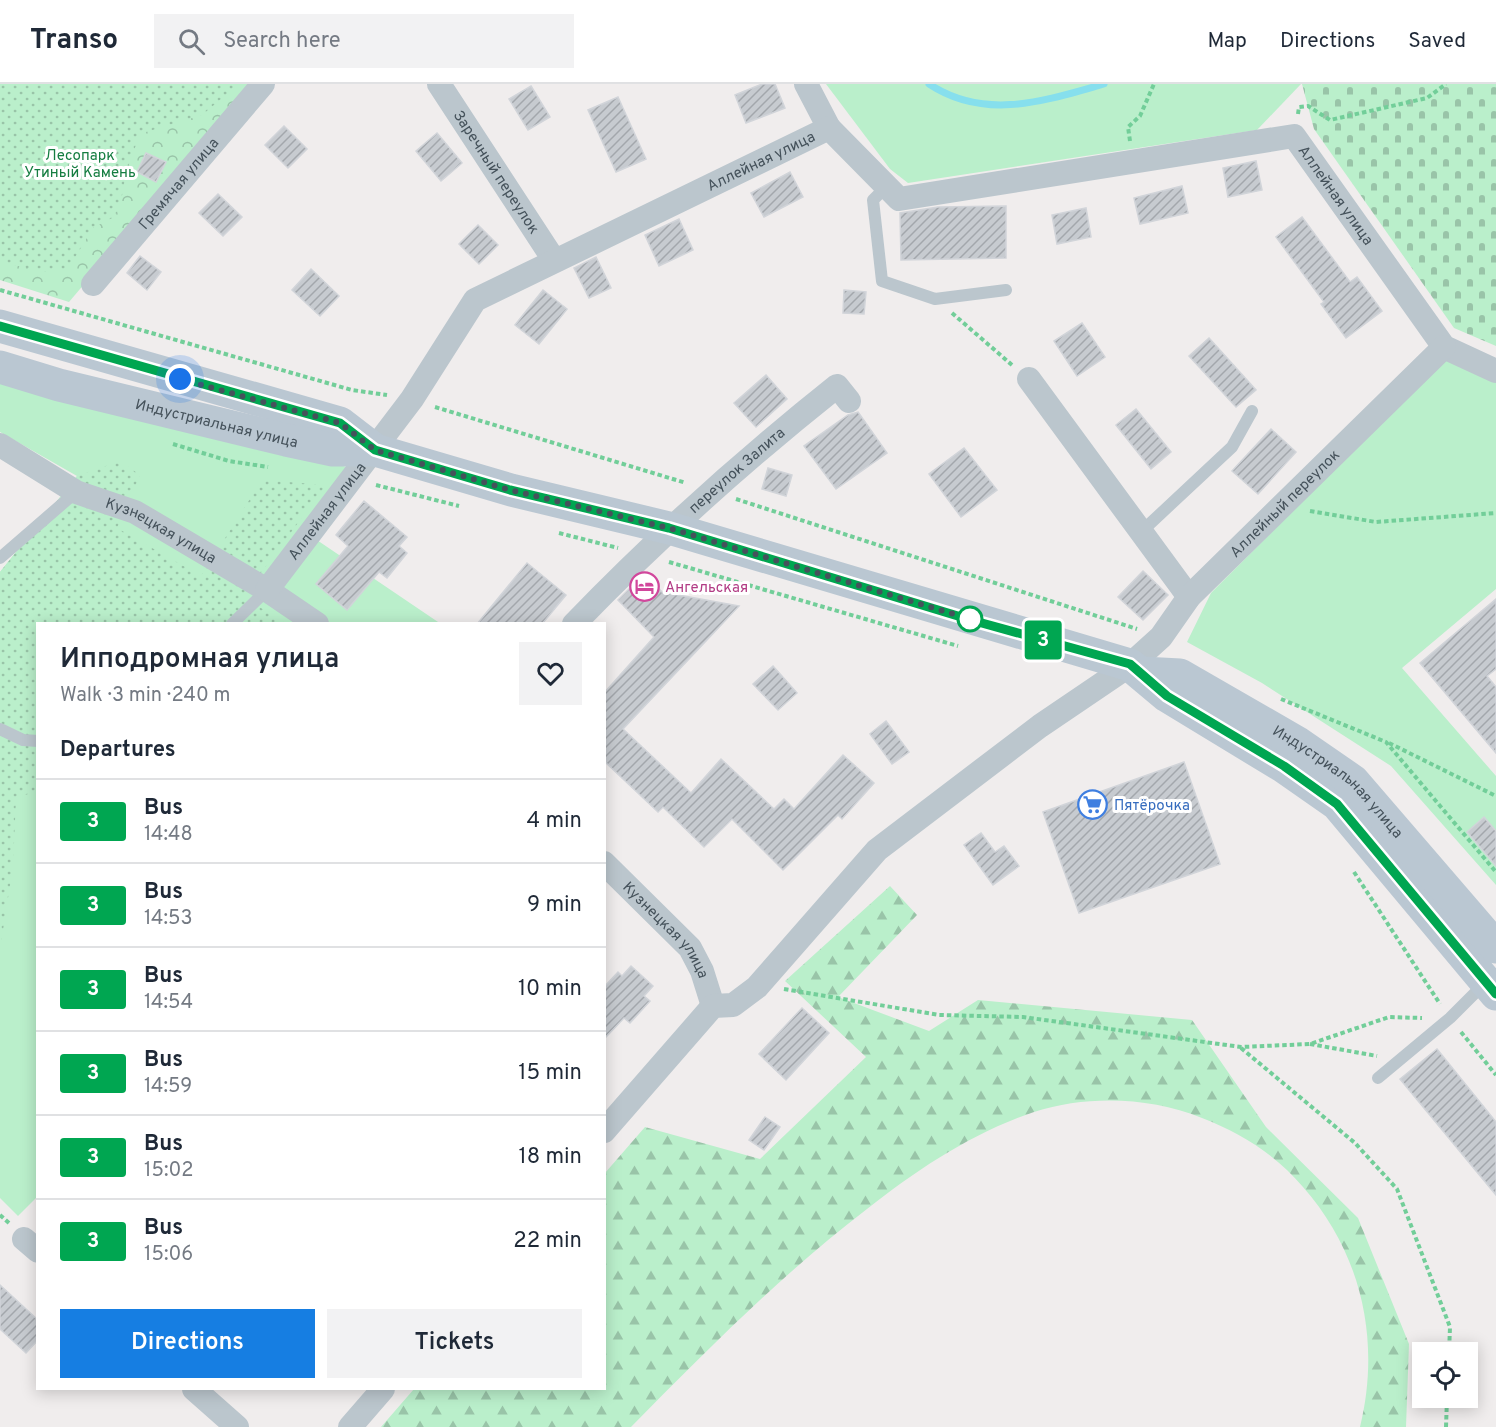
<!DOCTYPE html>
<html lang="en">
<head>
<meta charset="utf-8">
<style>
	:root { --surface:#fff; --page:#f2f2f3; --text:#1f2937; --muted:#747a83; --line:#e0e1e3; --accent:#167ee2 }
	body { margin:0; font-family:Overpass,sans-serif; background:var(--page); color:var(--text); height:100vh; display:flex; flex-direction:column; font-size:22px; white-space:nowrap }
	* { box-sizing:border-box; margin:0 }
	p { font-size:20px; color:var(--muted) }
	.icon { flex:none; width:33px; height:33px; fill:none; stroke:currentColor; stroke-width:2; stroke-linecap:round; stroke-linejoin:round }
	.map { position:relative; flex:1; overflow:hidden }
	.side { position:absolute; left:36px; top:538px; width:570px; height:768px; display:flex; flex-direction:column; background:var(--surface); border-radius:0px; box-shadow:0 3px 15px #0003 }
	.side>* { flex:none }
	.badge { padding:0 12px; border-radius:4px; font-size:21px; line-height:39px }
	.controls { position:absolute; left:1412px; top:1258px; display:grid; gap:12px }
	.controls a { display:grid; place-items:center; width:66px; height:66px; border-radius:0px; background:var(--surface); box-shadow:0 3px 15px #0003; font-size:30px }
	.you { position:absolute; width:30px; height:30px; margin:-15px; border:4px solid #fff; border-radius:50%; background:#1a73e8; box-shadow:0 0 0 9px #1a73e833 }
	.map>.badge { position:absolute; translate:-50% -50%; box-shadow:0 0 0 3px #fff }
	h2 { padding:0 24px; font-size:22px; line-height:54px }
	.round { display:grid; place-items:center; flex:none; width:63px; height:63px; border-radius:0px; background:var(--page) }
	.headline { display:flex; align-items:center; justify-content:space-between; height:102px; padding:0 24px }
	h1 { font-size:28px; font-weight:600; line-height:45px }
	.primary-button { display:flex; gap:12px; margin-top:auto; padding:12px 24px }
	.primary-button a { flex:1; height:69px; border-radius:0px; background:var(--accent); color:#fff; font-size:24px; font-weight:600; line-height:69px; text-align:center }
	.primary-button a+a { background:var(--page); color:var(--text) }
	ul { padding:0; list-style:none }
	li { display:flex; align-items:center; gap:18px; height:84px; padding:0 24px; border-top:2px solid var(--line) }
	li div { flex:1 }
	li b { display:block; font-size:22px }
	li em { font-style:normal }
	li .badge { min-width:66px; font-weight:700; text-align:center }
	header { display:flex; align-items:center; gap:36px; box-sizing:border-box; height:84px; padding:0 30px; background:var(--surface); border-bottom:2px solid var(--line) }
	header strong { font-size:28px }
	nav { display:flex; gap:33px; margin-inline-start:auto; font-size:21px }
	.search { width:420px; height:54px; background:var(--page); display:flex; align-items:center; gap:15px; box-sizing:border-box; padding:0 21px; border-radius:0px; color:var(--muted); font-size:22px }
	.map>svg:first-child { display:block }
</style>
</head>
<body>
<header>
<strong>Transo</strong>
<div class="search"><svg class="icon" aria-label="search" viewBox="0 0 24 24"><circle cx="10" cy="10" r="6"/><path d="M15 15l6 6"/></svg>Search here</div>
<nav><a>Map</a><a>Directions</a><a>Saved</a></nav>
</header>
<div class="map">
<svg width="1496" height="1343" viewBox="0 0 1496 1343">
	<defs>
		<pattern id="forest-firs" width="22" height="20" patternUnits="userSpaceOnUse" patternTransform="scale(1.5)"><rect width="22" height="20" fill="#baefcb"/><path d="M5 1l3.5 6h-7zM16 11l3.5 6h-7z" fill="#99c4a8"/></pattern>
		<pattern id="cemetery-stones" width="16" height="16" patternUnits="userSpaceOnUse" patternTransform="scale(1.5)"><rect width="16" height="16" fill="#baefcb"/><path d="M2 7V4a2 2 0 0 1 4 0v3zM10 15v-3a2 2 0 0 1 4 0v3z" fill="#99c4a8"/></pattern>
		<pattern id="park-crowns" width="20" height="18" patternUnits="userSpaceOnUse" patternTransform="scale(1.5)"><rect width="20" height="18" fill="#baefcb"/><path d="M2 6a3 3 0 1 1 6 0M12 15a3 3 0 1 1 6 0" fill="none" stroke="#99c4a8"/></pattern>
		<pattern id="garden-dots" width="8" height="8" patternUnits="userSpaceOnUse" patternTransform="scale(1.5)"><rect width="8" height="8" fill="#baefcb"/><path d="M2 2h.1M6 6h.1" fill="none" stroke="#99c4a8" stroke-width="1.8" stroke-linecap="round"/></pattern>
		<pattern id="building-hatch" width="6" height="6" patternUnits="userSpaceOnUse" patternTransform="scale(1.5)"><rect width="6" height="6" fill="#c7cbd0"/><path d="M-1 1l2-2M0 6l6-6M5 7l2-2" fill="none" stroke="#a3a7ac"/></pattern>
	</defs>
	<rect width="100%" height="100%" fill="#f0eded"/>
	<g fill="#baefcb">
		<path d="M 826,0 L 1301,0 L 1257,46 L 908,99 L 890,85 Z"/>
		<path d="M 1445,274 L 1496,297 L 1496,505 L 1402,584 L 1496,692 L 1496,801 L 1391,682 L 1262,599 L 1187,558 L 1211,509 Z"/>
		<path d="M 0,296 L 351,384 L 308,450 L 441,540 L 38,540 L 38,1112 L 18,1132 L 0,1114 L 0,488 L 77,392 L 0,348 Z"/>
	</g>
	<path fill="url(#forest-firs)" d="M 890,802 L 917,831 L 838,913 L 929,947 L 978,916 L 1192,936 L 1266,1043 L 1358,1134 L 1409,1260 L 1406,1343 L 1360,1343 C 1381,1257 1362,1170 1303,1103 C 1276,1071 1241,1049 1202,1034 C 1149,1013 1088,1011 1034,1028 C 972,1049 918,1085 867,1125 C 782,1190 706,1267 631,1343 L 381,1343 L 414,1305 L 604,1305 L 605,1089 L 645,1043 L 760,1075 L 866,973 L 785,897 Z"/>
	<path fill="url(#cemetery-stones)" d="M 1302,0 L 1496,0 L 1496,262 L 1454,244 L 1314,45 Z"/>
	<path fill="url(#park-crowns)" d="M 0,0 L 254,0 L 69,218 L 0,196 Z"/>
	<g fill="url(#garden-dots)">
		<path d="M 0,0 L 239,0 L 202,31 L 146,48 L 138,55 L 126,89 L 120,123 L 114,133 L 93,144 L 68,185 L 46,188 L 0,178 Z"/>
		<path d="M 120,377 L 140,391 L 117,444 L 201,492 L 262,396 L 326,401 L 243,513 L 287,540 L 38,540 L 37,707 L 16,714 L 13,782 L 0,865 L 0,488 L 77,392 Z"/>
	</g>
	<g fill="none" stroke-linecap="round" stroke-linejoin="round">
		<path stroke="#86dfed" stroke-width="7" d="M 929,0 C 985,37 1044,17 1104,0"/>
	</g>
	<g fill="url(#building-hatch)" stroke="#d1d4d9" stroke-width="1.5">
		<path d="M 762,0 L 775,0 L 785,24 L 746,39 L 735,11 Z"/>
		<path d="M 531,2 L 550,33 L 528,46 L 509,15 Z"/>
		<path d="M 618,13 L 646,75 L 616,88 L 588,26 Z"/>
		<path d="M 284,42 L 307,65 L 288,84 L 265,61 Z"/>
		<path d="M 437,49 L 462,79 L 441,97 L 416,67 Z"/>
		<path d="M 146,69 L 166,78 L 156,98 L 137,88 Z"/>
		<path d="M 1256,77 L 1262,106 L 1228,113 L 1223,84 Z"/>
		<path d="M 790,88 L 803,113 L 764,133 L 751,109 Z"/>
		<path d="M 1182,102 L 1188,129 L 1140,140 L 1134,114 Z"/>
		<path d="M 218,110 L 242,133 L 223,152 L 199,129 Z"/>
		<path d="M 1006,122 L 1006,174 L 901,176 L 900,129 L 938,123 Z"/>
		<path d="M 1086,124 L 1091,153 L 1057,160 L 1052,131 Z"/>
		<path d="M 1302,133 L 1350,198 L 1357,193 L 1382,227 L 1346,254 L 1321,220 L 1324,218 L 1276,153 Z"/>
		<path d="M 679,135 L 693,166 L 659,182 L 645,151 Z"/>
		<path d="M 478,141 L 498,161 L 479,180 L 459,160 Z"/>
		<path d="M 140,172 L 161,188 L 147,206 L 127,189 Z"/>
		<path d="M 596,173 L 611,204 L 589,214 L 574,184 Z"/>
		<path d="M 311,185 L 339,212 L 320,232 L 292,206 Z"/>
		<path d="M 543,206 L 567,225 L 539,260 L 515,241 Z"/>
		<path d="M 844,206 L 866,208 L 864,230 L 843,229 Z"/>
		<path d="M 1082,239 L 1105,273 L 1077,292 L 1054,257 Z"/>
		<path d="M 1209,254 L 1256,306 L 1236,323 L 1189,272 Z"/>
		<path d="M 766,291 L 787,315 L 756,343 L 734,319 Z"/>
		<path d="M 1136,325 L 1171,368 L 1151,385 L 1116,341 Z"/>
		<path d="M 858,328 L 887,369 L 836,405 L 804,362 L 848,331 Z"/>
		<path d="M 1271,345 L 1296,368 L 1258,410 L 1232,387 Z"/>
		<path d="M 964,364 L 997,406 L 961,433 L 929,390 Z"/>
		<path d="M 768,384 L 792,391 L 786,412 L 762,405 Z"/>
		<path d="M 364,417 L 407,453 L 399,462 L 407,469 L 387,494 L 379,488 L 347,526 L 316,500 L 348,462 L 336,451 Z"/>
		<path d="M 527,479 L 566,511 L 542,540 L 477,540 Z"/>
		<path d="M 1143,487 L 1168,511 L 1143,536 L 1118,513 Z"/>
		<path d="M 645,489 L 662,508 L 739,522 L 623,645 L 691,709 L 721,675 L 774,725 L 784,715 L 794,725 L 843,671 L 874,699 L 842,735 L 838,731 L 783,786 L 732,735 L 704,763 L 663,723 L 658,728 L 604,677 L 604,609 L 654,553 L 618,516 Z"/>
		<path d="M 1496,515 L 1496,585 L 1487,592 L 1496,603 L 1496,669 L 1420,579 Z"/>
		<path d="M 773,582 L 797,609 L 778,626 L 753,600 Z"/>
		<path d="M 886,637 L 909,668 L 892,680 L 870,650 Z"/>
		<path d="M 1184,678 L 1220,780 L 1079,829 L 1043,728 Z"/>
		<path d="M 1484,733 L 1496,747 L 1496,782 L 1467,748 Z"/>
		<path d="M 981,749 L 995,768 L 1004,762 L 1019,782 L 993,801 L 964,761 Z"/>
		<path d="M 631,882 L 653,902 L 644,912 L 650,917 L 630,939 L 624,934 L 604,955 L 604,903 L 618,888 L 622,892 Z"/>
		<path d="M 802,924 L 829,949 L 786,996 L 759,970 Z"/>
		<path d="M 1437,965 L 1496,1038 L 1496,1111 L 1400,995 Z"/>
		<path d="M 765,1033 L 780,1043 L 764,1066 L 749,1056 Z"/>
		<path d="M 0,1201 L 38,1236 L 38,1256 L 26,1269 L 0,1245 Z"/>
	</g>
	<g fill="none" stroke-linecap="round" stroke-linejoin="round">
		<g stroke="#72ce99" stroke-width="4" stroke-dasharray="4.5 3" stroke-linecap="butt">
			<path d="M 1298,30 L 1299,23 L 1308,22 L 1330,36 L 1427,14 L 1446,0"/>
			<path d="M 1130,57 L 1128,43 L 1140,32 L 1154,0"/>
			<path d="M 0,206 L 352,306 L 387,311"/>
			<path d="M 952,229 L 1012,281"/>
			<path d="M 435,323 L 686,399"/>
			<path d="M 173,360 L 229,377 L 268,383"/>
			<path d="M 376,401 L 459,422"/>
			<path d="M 736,415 L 1137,545"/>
			<path d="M 1310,427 L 1376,438 L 1496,429"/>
			<path d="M 559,449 L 618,464"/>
			<path d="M 669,478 L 958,562"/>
			<path d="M 1281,615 L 1386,658 L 1496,788"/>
			<path d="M 1389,659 L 1496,712"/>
			<path d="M 1354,788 L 1440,920"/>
			<path d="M 784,905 L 939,931 L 1023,933 L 1241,963 L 1310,960 L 1389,933 L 1422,934"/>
			<path d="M 1461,948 L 1496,991"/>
			<path d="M 1310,960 L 1377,972"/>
			<path d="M 1241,964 L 1355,1059 L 1397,1105 L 1450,1243 L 1449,1269"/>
			<path d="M 0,1131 L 9,1139"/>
			<path d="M 1446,1343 L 1447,1314"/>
		</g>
		<g stroke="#bbc6cd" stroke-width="12">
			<path d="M 887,102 L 873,116 L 882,197 L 935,215 L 1006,206"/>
			<path d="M 1141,448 L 1232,363 L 1252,327"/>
			<path d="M 0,474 L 76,408"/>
			<path d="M 232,540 L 267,506"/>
			<path d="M 0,645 L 23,656 L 38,657"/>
			<path d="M 1378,994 L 1450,934 L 1485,899"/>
		</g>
		<g stroke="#bbc6cd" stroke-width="24">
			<path id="s1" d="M 439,0 L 554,176"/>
			<path d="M 806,0 L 829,44"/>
			<path id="s2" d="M 93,200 L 263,0"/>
			<path d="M 1029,295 L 1189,513"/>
			<path id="s3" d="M 0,361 L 76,408 L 135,428 L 267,506 L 317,540"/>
			<path id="s4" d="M 267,506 L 412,315 L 475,216 L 829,44 L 899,115 L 1294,52 L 1444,263 L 1496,287"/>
			<path id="s5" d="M 574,540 C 656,455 744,376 837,302 L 849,317"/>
			<path id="s6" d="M 604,779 L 690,864 L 702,887 L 713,922"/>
			<path id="s7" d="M 604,1047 L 713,922 L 733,921 L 757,903 L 877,766 L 1040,642 L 1130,581 L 1161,553 L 1189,513 L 1444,263"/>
			<path d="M 24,1155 L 38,1167"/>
			<path d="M 194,1305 L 237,1343"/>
			<path d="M 350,1343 L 383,1305"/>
		</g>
		<g stroke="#bac7d2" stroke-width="33">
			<path d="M 0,242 L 340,339 L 375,366"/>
			<path id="s8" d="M 0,283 L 59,301 L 286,356 L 333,366 L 375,366 L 511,406 L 669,444 L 1130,581 L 1167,612 L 1284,683 L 1337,720 L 1496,910"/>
			<path id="s9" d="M 1142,589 L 1180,591 L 1298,659 L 1353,697 L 1496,863"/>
		</g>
	</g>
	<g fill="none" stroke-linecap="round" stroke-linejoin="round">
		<defs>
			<path id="line" d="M 0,242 L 340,339 L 375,366 L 510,406 L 669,444 L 971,536 L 1130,580 L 1167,612 L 1284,682 L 1337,720 L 1496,910"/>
		</defs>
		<use href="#line" stroke="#fff" stroke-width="14"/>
		<use href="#line" stroke="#00a651" stroke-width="9"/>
		<path stroke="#45525b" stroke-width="6" stroke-dasharray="0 10.8" d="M 180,295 L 340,339 L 375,366 L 510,406 L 669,444 L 970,535"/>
	</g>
	<defs>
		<symbol id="hotel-ring" viewBox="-11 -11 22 22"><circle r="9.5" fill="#fff" stroke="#d1479c" stroke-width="1.5"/><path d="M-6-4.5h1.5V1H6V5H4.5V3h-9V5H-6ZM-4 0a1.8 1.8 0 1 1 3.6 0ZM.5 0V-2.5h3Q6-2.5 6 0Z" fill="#d1479c"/></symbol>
		<symbol id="supermarket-ring" viewBox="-11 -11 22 22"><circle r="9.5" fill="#fff" stroke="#3f7fe0" stroke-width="1.5"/><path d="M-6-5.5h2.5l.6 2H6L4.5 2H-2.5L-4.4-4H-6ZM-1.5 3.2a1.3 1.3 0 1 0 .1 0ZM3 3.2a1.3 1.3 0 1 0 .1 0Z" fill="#3f7fe0"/></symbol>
	</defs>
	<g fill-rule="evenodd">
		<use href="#hotel-ring" x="628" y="486" width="33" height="33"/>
		<use href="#supermarket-ring" x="1076" y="704" width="33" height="33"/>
	</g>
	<circle fill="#fff" stroke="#00a651" stroke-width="3" cx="970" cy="535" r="12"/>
	<g text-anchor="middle" stroke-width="6" stroke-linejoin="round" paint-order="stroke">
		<g font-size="15" fill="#157d41" stroke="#fff">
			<text x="80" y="76">Лесопарк<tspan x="80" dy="17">Утиный Камень</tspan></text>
		</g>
		<g font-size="15" fill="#45525b" stroke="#fff">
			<text dy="5" stroke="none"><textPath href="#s4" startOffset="675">Аллейная улица</textPath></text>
			<text dy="5" stroke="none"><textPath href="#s1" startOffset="105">Заречный переулок</textPath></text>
			<text dy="5" stroke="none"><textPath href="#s2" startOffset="132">Гремячая улица</textPath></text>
			<text dy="5" stroke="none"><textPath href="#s4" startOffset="1323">Аллейная улица</textPath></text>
			<text dy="5" stroke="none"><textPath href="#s8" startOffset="224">Индустриальная улица</textPath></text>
			<text dy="5" stroke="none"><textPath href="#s5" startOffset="224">переулок Залита</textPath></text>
			<text dy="5" stroke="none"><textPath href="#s7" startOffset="936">Аллейный переулок</textPath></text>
			<text dy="5" stroke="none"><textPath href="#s4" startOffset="99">Аллейная улица</textPath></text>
			<text dy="5" stroke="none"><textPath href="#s3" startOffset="183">Кузнецкая улица</textPath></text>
			<text dy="5" stroke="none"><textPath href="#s9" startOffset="230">Индустриальная улица</textPath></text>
			<text dy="5" stroke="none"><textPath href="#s6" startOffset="92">Кузнецкая улица</textPath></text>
		</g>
		<g font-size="15" fill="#b23c85" stroke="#fff" text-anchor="start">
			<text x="665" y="508">Ангельская</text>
		</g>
		<g font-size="15" fill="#366cbe" stroke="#fff" text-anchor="start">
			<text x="1114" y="726">Пятёрочка</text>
		</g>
	</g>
</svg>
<div class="controls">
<a><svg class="icon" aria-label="locate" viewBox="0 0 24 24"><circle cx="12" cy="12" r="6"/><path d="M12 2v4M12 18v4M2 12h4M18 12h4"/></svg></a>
</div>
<div class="you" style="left:180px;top:295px"></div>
<b class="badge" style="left:1043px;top:556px;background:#00a651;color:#fff">3</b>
<section class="side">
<div class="headline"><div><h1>Ипподромная улица</h1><p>Walk · 3 min · 240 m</p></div><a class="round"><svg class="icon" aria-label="heart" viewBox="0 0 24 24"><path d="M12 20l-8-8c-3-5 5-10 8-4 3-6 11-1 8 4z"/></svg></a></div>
<h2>Departures</h2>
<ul>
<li><span class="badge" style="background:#00a651;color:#fff">3</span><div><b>Bus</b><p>14:48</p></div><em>4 min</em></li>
<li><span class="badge" style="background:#00a651;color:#fff">3</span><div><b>Bus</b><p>14:53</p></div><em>9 min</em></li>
<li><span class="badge" style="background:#00a651;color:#fff">3</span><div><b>Bus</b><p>14:54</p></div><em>10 min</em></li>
<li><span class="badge" style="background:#00a651;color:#fff">3</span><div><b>Bus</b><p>14:59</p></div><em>15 min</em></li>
<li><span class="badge" style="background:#00a651;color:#fff">3</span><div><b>Bus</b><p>15:02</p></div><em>18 min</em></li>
<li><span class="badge" style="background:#00a651;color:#fff">3</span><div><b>Bus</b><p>15:06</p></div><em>22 min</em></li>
</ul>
<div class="primary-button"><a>Directions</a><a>Tickets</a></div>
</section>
</div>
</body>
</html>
